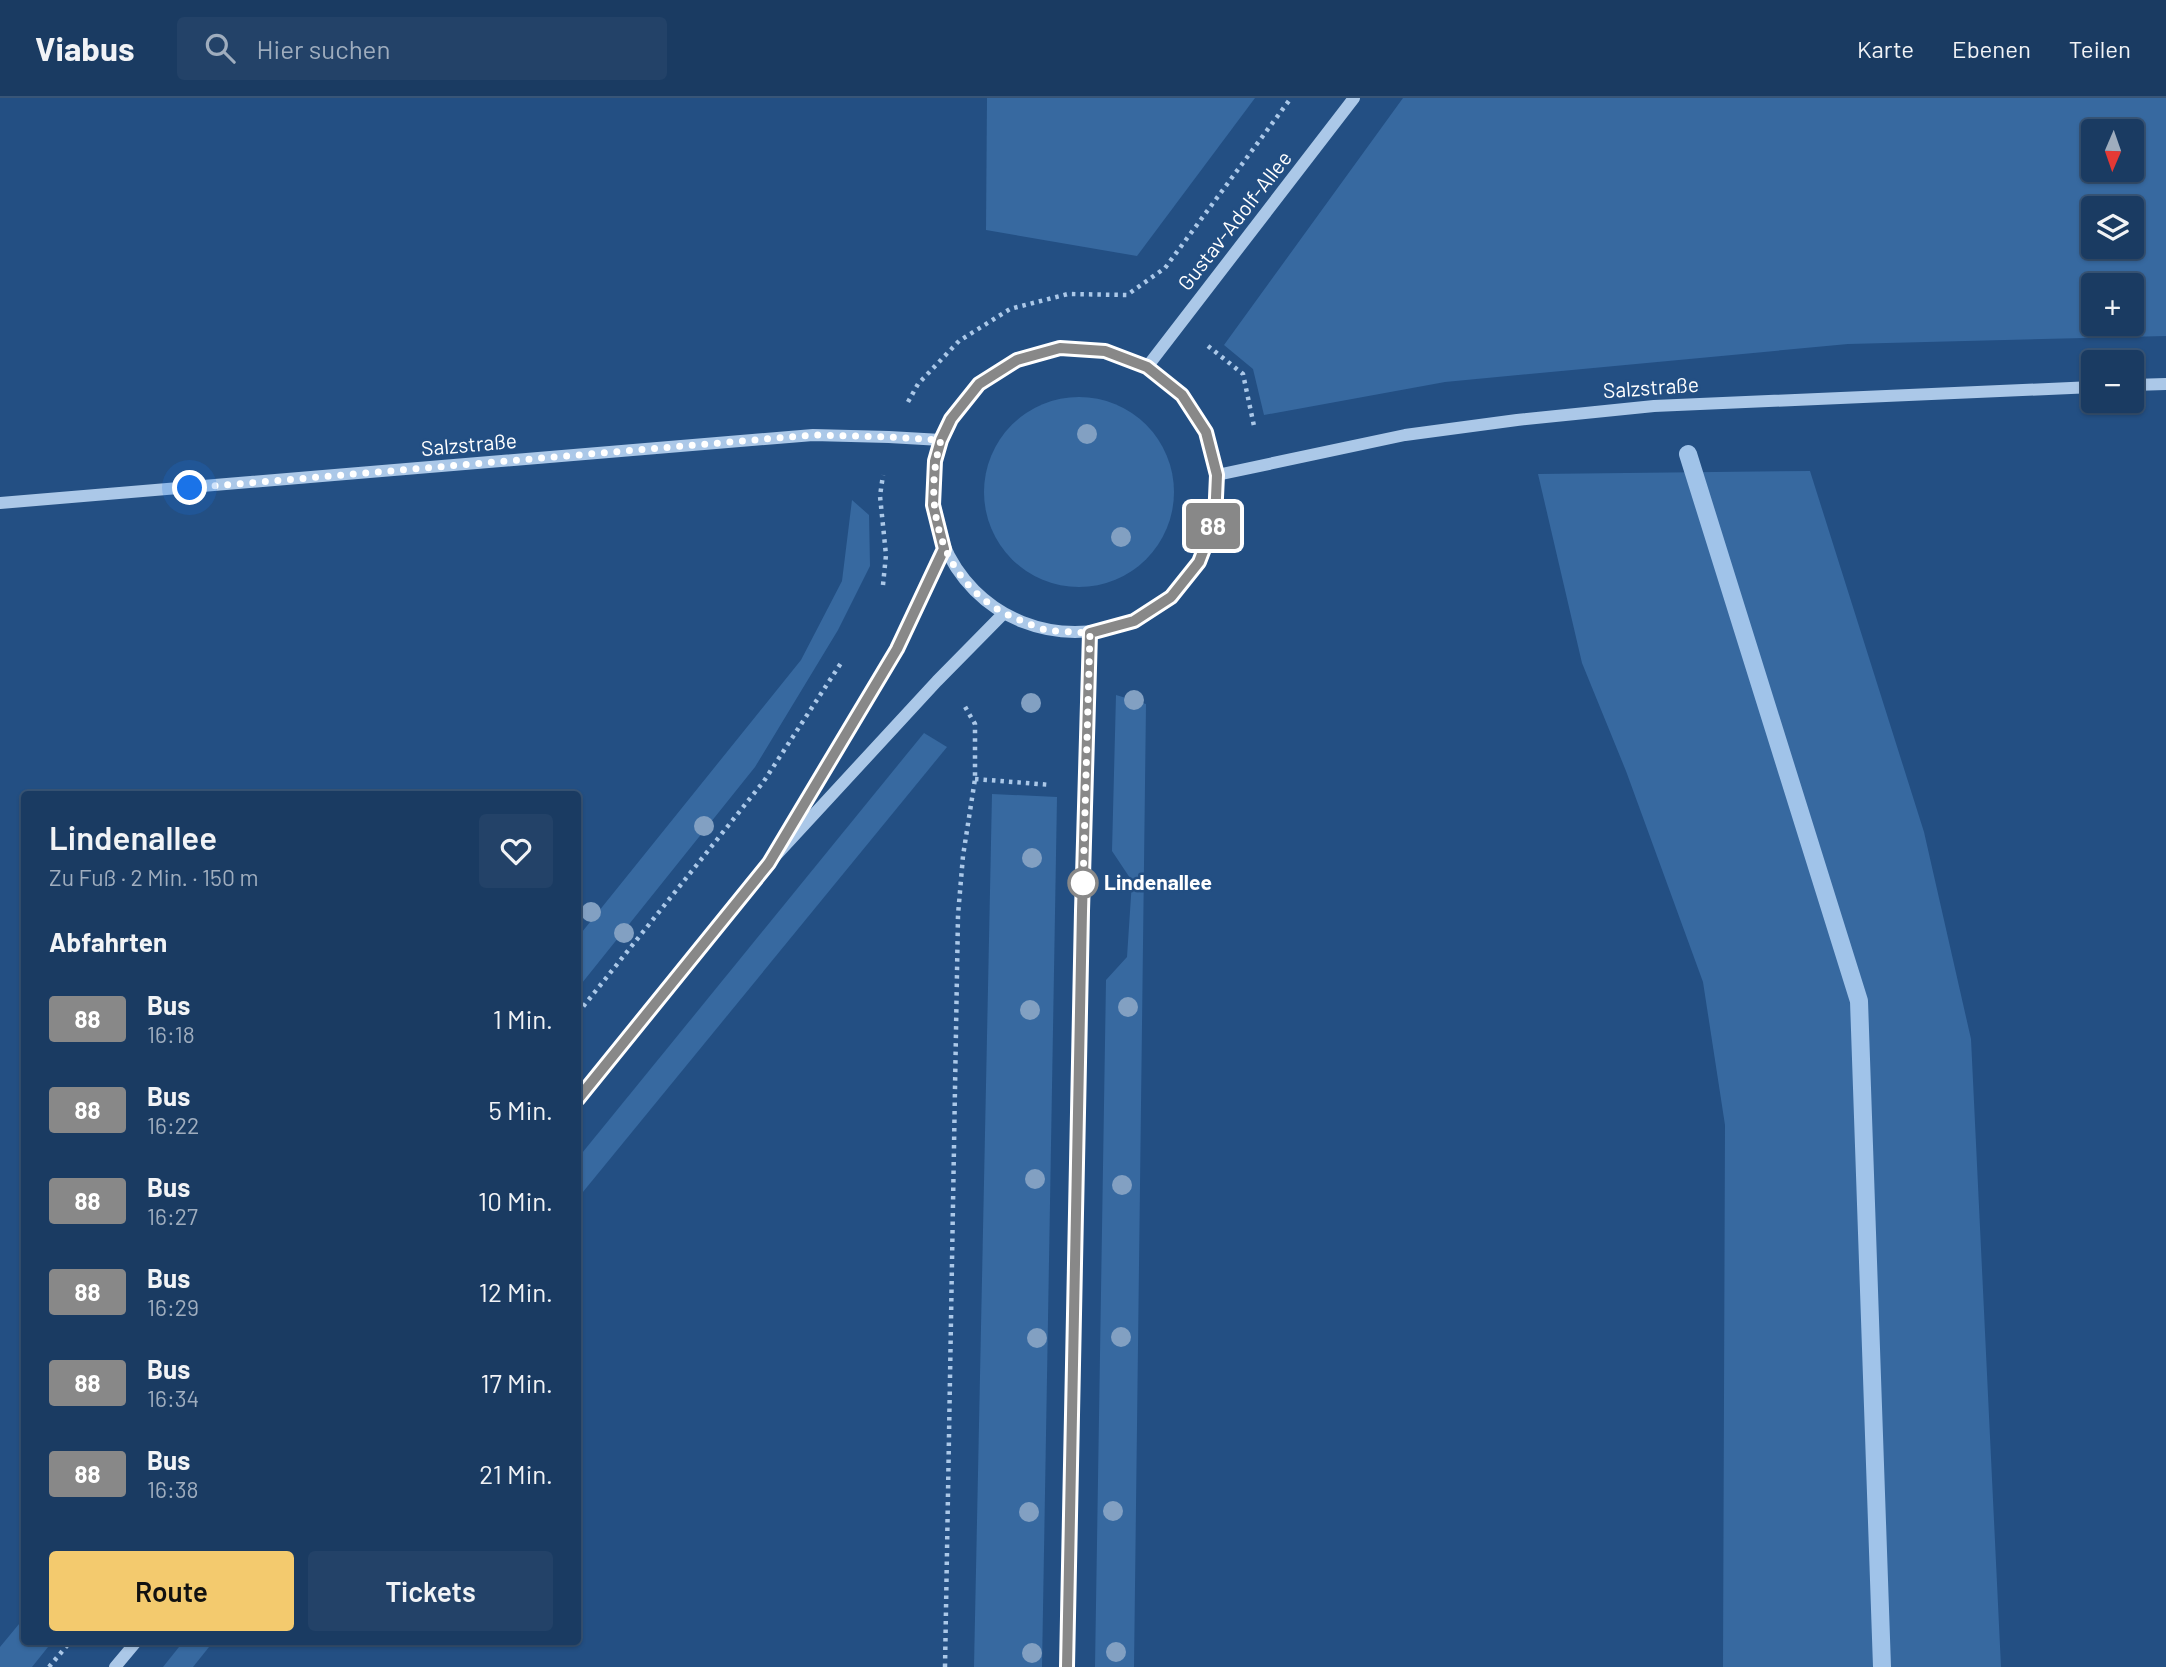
<!DOCTYPE html>
<html lang="de">
<head>
<meta charset="utf-8">
<style>
	:root { --surface:#1a3b62; --page:#234268; --text:#f1f3f6; --muted:#9fadbe; --line:#385577; --accent:#f3ca6e }
	body { margin:0; font-family:Barlow,sans-serif; background:var(--page); color:var(--text); height:100vh; display:flex; flex-direction:column; font-size:26px; white-space:nowrap }
	* { box-sizing:border-box; margin:0 }
	p { font-size:23px; color:var(--muted) }
	.icon { flex:none; width:38px; height:38px; fill:none; stroke:currentColor; stroke-width:2; stroke-linecap:round; stroke-linejoin:round }
	.map { position:relative; flex:1; overflow:hidden }
	.drawer { position:absolute; left:21px; top:693px; width:560px; height:854px; display:flex; flex-direction:column; background:var(--surface); border-radius:7px; box-shadow:0 2px 5px #0004,0 0 0 2px var(--line) }
	.drawer>* { flex:none }
	.badge { padding:0 14px; border-radius:5px; font-size:24px; line-height:46px }
	.needle { width:46px; rotate:182deg }
	.controls { position:absolute; left:2081px; top:21px; display:grid; gap:14px }
	.controls a { display:grid; place-items:center; width:63px; height:63px; border-radius:7px; background:var(--surface); box-shadow:0 2px 5px #0004,0 0 0 2px var(--line); font-size:35px }
	.you { position:absolute; width:35px; height:35px; margin:-18px; border:5px solid #fff; border-radius:50%; background:#1a73e8; box-shadow:0 0 0 10px #1a73e833 }
	.map>.badge { position:absolute; translate:-50% -50%; box-shadow:0 0 0 4px #fff }
	h2 { padding:0 28px; font-size:26px; line-height:63px }
	.round { display:grid; place-items:center; flex:none; width:74px; height:74px; border-radius:7px; background:var(--page) }
	.overview { display:flex; align-items:center; justify-content:space-between; height:119px; padding:0 28px }
	h1 { font-size:33px; font-weight:600; line-height:52px }
	.action { display:flex; gap:14px; margin-top:auto; padding:14px 28px }
	.action a { flex:1; height:80px; border-radius:7px; background:var(--accent); color:#111; font-size:28px; font-weight:600; line-height:80px; text-align:center }
	.action a+a { background:var(--page); color:var(--text) }
	ul { padding:0; list-style:none }
	li { display:flex; align-items:center; gap:21px; height:91px; padding:0 28px }
	li div { flex:1 }
	li b { display:block; font-size:26px }
	li em { font-style:normal }
	li .badge { min-width:77px; font-weight:700; text-align:center }
	header { display:flex; align-items:center; gap:42px; box-sizing:border-box; height:98px; padding:0 35px; background:var(--surface); border-bottom:2px solid var(--line) }
	header strong { font-size:33px }
	nav { display:flex; gap:38px; margin-inline-start:auto; font-size:24px }
	.search { width:490px; height:63px; background:var(--page); display:flex; align-items:center; gap:18px; box-sizing:border-box; padding:0 24px; border-radius:7px; color:var(--muted); font-size:26px }
	.map>svg:first-child { display:block }
</style>
</head>
<body>
<header>
<strong>Viabus</strong>
<div class="search"><svg class="icon" aria-label="search" viewBox="0 0 24 24"><circle cx="10" cy="10" r="6"/><path d="M15 15l6 6"/></svg>Hier suchen</div>
<nav><a>Karte</a><a>Ebenen</a><a>Teilen</a></nav>
</header>
<div class="map">
<svg width="2166" height="1569" viewBox="0 0 2166 1569">
	<rect width="100%" height="100%" fill="#234f83"/>
	<g fill="#3769a0" fill-rule="evenodd">
		<path d="M 987,0 L 1255,0 L 1137,158 L 986,132 Z"/>
		<path d="M 1403,0 L 2166,0 L 2166,238 L 1848,246 L 1445,284 L 1264,317 L 1253,271 L 1224,247 ZM 2093,33 L 2132,33 L 2132,72 L 2093,72 ZM 2093,110 L 2132,110 L 2132,149 L 2093,149 ZM 2093,187 L 2132,187 L 2132,226 L 2093,226 Z"/>
		<circle cx="1079" cy="394" r="95"/>
		<path d="M 1810,373 L 1924,734 L 1971,941 L 2001,1569 L 1723,1569 L 1725,1027 L 1703,884 L 1626,673 L 1582,565 L 1538,376 Z"/>
		<path d="M 852,402 L 869,417 L 870,468 L 838,532 L 755,669 L 578,890 L 578,839 L 801,562 L 842,483 Z"/>
		<path d="M 1116,597 L 1146,606 L 1134,1569 L 1095,1569 L 1106,882 L 1127,859 L 1132,783 L 1112,753 Z"/>
		<path d="M 924,635 L 947,649 L 578,1100 L 578,1060 Z"/>
		<path d="M 992,696 L 1057,699 L 1042,1569 L 974,1569 Z"/>
		<path d="M 24,1520 L 24,1544 L 52,1544 L 32,1569 L 0,1569 L 0,1549 Z"/>
		<path d="M 183,1544 L 213,1544 L 193,1569 L 163,1569 Z"/>
	</g>
	<g fill="none" stroke-linecap="round" stroke-linejoin="round">
		<path stroke="#a0c3e9" stroke-width="18" d="M 1688,356 L 1859,903 L 1882,1569"/>
		<g stroke="#abc8e8" stroke-width="4.5" stroke-dasharray="3.5 5" stroke-linecap="butt">
			<path d="M 1208,248 L 1243,276 L 1254,328 L 1256,328"/>
			<path d="M 908,304 L 918,286 L 959,243 L 1010,211 L 1068,196 L 1127,197 L 1165,170 L 1291,0"/>
			<path d="M 883,487 L 886,457 L 880,398 L 883,377"/>
			<path d="M 975,681 L 1051,687"/>
			<path d="M 578,915 L 764,683 L 843,562"/>
			<path d="M 49,1569 L 70,1544"/>
			<path d="M 945,1569 L 958,817 L 963,758 L 975,681 L 975,626 L 964,607"/>
		</g>
		<g stroke="#abc8e8" stroke-width="12">
			<circle cx="1075" cy="392" r="142"/>
			<path d="M 1147,269 L 1354,0"/>
			<path d="M 2132,287 L 2166,286"/>
			<path d="M 1217,377 L 1405,337 L 1517,322 L 1654,308 L 2093,289"/>
			<path d="M 0,405 L 813,337 L 889,339 L 941,342"/>
			<path d="M 784,741 L 897,551 L 944,451"/>
			<path d="M 578,1001 L 769,765 L 937,583 L 1003,516"/>
			<path d="M 115,1569 L 136,1544"/>
			<path d="M 1067,1569 L 1083,785 L 1091,535"/>
		</g>
	</g>
	<g fill="#82a0c2">
		<circle cx="1087" cy="336" r="10"/>
		<circle cx="1121" cy="439" r="10"/>
		<circle cx="1134" cy="602" r="10"/>
		<circle cx="1031" cy="605" r="10"/>
		<circle cx="704" cy="728" r="10"/>
		<circle cx="1032" cy="760" r="10"/>
		<circle cx="591" cy="814" r="10"/>
		<circle cx="624" cy="835" r="10"/>
		<circle cx="1128" cy="909" r="10"/>
		<circle cx="1030" cy="912" r="10"/>
		<circle cx="1035" cy="1081" r="10"/>
		<circle cx="1122" cy="1087" r="10"/>
		<circle cx="1121" cy="1239" r="10"/>
		<circle cx="1037" cy="1240" r="10"/>
		<circle cx="1113" cy="1413" r="10"/>
		<circle cx="1029" cy="1414" r="10"/>
		<circle cx="1116" cy="1554" r="10"/>
		<circle cx="1032" cy="1555" r="10"/>
	</g>
	<g fill="none" stroke-linecap="round" stroke-linejoin="round">
		<defs>
			<path id="line" d="M 578,1001 L 769,765 L 897,551 L 944,451 L 933,407 L 935,363 L 941,342 L 951,321 L 979,286 L 1017,262 L 1060,250 L 1105,253 L 1147,269 L 1182,297 L 1206,334 L 1217,377 L 1215,422 L 1199,464 L 1171,499 L 1134,523 L 1090,535 L 1082,813 L 1067,1569"/>
		</defs>
		<use href="#line" stroke="#fff" stroke-width="16"/>
		<use href="#line" stroke="#888" stroke-width="10"/>
		<path stroke="#fff" stroke-width="7" stroke-dasharray="0 12.6" d="M 190,390 L 813,337 L 889,339 L 941,342 C 919,417 947,495 1022,523 C 1030,526 1039,531 1048,532 C 1061,534 1076,534 1090,535 L 1083,785"/>
	</g>
	<circle fill="#fff" stroke="#888" stroke-width="3.5" cx="1083" cy="785" r="14"/>
	<g text-anchor="middle" stroke-width="5" stroke-linejoin="round" paint-order="stroke">
		<g font-size="21" fill="#fff" stroke="#234f83">
			<text transform="translate(1235 123) rotate(-52)" y="7">Gustav-Adolf-Allee</text>
			<text transform="translate(1651 290) rotate(-4)" y="7">Salzstraße</text>
			<text transform="translate(469 347) rotate(-5)" y="7">Salzstraße</text>
		</g>
		<g font-size="21" font-weight="bold" fill="#fff" stroke="#234f83" text-anchor="start">
			<text x="1104" y="792">Lindenallee</text>
		</g>
	</g>
</svg>
<div class="controls">
<a><svg class="needle" viewBox="-14 -14 28 28"><path d="M0-13l5 13h-10z" fill="#e53935"/><path d="M0 13l5-13h-10z" fill="#9fadbe"/></svg></a>
<a><svg class="icon" aria-label="layers" viewBox="0 0 24 24"><path d="M12 4l9 5-9 5-9-5zM3 14l9 5 9-5"/></svg></a>
<a>+</a>
<a>−</a>
</div>
<div class="you" style="left:190px;top:390px"></div>
<b class="badge" style="left:1213px;top:428px;background:#888;color:#fff">88</b>
<section class="drawer">
<div class="overview"><div><h1>Lindenallee</h1><p>Zu Fuß · 2 Min. · 150 m</p></div><a class="round"><svg class="icon" aria-label="heart" viewBox="0 0 24 24"><path d="M12 20l-8-8c-3-5 5-10 8-4 3-6 11-1 8 4z"/></svg></a></div>
<h2>Abfahrten</h2>
<ul>
<li><span class="badge" style="background:#888;color:#fff">88</span><div><b>Bus</b><p>16:18</p></div><em>1 Min.</em></li>
<li><span class="badge" style="background:#888;color:#fff">88</span><div><b>Bus</b><p>16:22</p></div><em>5 Min.</em></li>
<li><span class="badge" style="background:#888;color:#fff">88</span><div><b>Bus</b><p>16:27</p></div><em>10 Min.</em></li>
<li><span class="badge" style="background:#888;color:#fff">88</span><div><b>Bus</b><p>16:29</p></div><em>12 Min.</em></li>
<li><span class="badge" style="background:#888;color:#fff">88</span><div><b>Bus</b><p>16:34</p></div><em>17 Min.</em></li>
<li><span class="badge" style="background:#888;color:#fff">88</span><div><b>Bus</b><p>16:38</p></div><em>21 Min.</em></li>
</ul>
<div class="action"><a>Route</a><a>Tickets</a></div>
</section>
</div>
</body>
</html>
